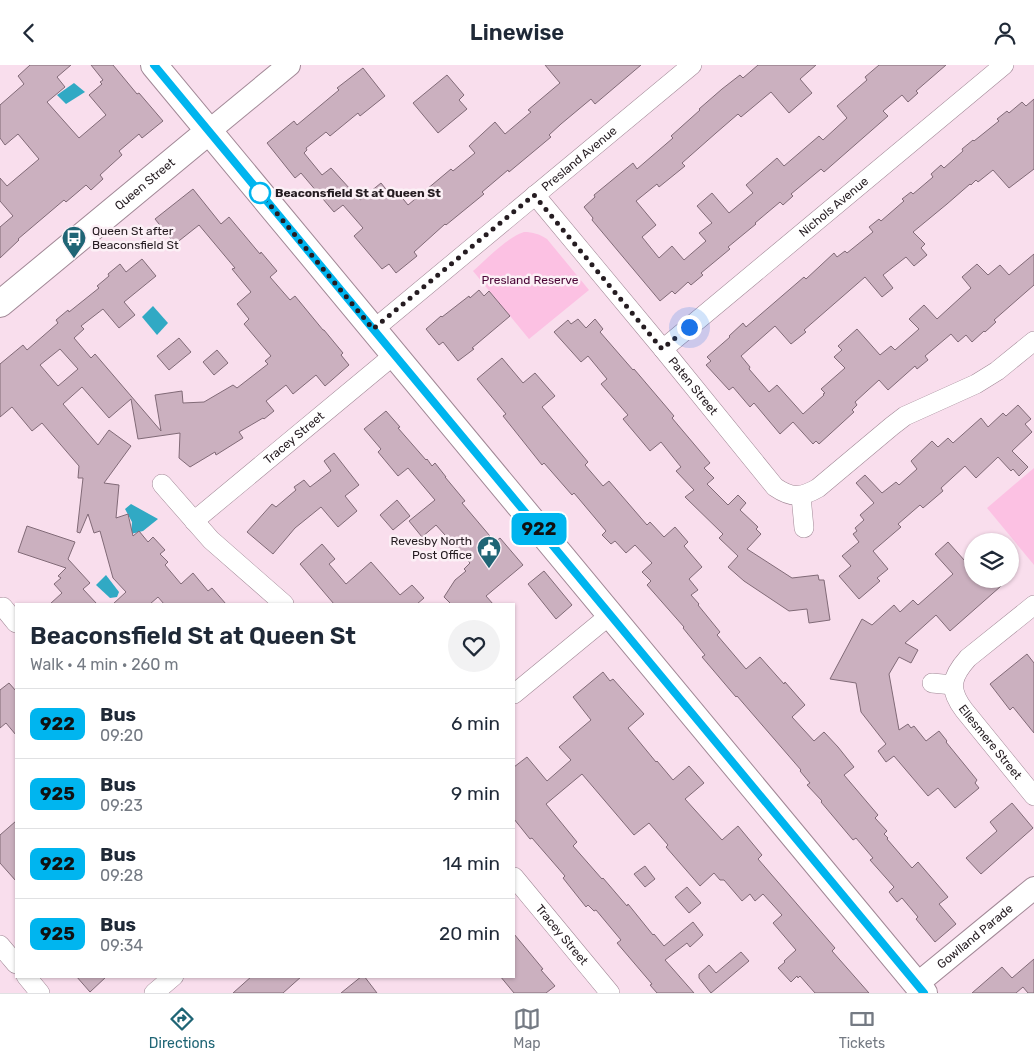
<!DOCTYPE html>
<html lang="en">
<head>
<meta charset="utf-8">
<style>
	:root { --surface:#fff; --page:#f2f2f3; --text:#1f2937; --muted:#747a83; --line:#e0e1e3; --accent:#1f6575 }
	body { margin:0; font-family:Rubik,sans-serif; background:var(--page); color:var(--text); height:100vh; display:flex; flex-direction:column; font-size:19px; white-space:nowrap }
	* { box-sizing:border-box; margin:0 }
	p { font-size:16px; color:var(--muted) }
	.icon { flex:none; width:28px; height:28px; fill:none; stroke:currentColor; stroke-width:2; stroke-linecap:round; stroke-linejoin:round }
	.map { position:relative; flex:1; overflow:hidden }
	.side { position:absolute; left:15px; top:538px; width:500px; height:375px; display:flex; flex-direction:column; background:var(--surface); border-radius:0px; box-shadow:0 1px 4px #0004 }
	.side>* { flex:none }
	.badge { padding:0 10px; border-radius:8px; font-size:18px; line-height:32px }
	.controls { position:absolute; left:964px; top:468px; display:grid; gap:10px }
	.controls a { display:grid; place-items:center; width:55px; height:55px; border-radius:50%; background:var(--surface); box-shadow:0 1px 4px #0004; font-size:25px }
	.you { position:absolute; width:25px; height:25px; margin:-12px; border:4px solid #fff; border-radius:50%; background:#1a73e8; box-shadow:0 0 0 8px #1a73e833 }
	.map>.badge { position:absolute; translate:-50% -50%; box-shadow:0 0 0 2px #fff }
	.round { display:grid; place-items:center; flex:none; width:52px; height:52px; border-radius:26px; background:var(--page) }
	.head { display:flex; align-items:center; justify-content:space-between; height:85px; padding:0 15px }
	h1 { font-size:24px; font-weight:600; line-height:38px }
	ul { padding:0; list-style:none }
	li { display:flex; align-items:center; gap:15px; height:70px; padding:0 15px; border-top:1px solid var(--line) }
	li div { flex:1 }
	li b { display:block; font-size:19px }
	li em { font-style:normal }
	li .badge { min-width:55px; font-weight:700; text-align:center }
	header { display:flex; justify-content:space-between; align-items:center; height:65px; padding:0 15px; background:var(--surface); font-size:22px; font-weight:600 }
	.tabs { display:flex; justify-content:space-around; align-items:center; height:70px; border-top:1px solid var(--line); background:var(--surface); font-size:14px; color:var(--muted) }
	.tabs a { display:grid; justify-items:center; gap:2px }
	.tabs .on { color:var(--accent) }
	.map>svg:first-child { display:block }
</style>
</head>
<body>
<header><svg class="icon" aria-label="back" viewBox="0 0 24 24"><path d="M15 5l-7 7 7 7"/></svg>Linewise<svg class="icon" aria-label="person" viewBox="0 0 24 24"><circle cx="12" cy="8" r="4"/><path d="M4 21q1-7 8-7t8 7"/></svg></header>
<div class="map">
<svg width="1034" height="928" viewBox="0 0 1034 928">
	<rect width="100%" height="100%" fill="#f9deed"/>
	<g fill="#fcc1e3">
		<path d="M 524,167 C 533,167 539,169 547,174 L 589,225 L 529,274 L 473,206 C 487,194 506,173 524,167 Z"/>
		<path d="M 1034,403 L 1034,500 L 987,443 Z"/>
	</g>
	<g fill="#31a9c4">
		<path d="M 74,18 L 85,27 L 66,39 L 57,30 Z"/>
		<path d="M 153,241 L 168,258 L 157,270 L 142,252 Z"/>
		<path d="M 131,439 L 158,454 L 143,466 L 131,469 L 132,457 L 125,444 Z"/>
		<path d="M 106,510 L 119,527 L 117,532 L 110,533 L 96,520 Z"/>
	</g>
	<g fill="#cbb0bf" stroke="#816a77" fill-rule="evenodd">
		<path d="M 30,0 L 71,0 L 57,12 L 65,22 L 47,37 L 79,73 L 106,50 L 89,30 L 102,19 L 100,17 L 103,15 L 91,0 L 113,0 L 137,29 L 139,28 L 163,56 L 142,73 L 139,69 L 119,86 L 122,90 L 100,110 L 103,114 L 91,125 L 86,120 L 66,137 L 64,135 L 18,174 L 19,175 L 0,193 L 0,162 L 13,151 L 0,136 L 0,113 L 7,121 L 39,94 L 18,69 L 5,80 L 0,73 L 0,40 L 24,19 L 18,11 Z"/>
		<path d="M 545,0 L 641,0 L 595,39 L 591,34 L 561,59 L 549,70 L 551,72 L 509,107 L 508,105 L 482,127 L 484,129 L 446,160 L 445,159 L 414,187 L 417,191 L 396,208 L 389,199 L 382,204 L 354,171 L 363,163 L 343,140 L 334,147 L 301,108 L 295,113 L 267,78 L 294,56 L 297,60 L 339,25 L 337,23 L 363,3 L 385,31 L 360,51 L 358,48 L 330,71 L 326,67 L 306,83 L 307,85 L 304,88 L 322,110 L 331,103 L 360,135 L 381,118 L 389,128 L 395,124 L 408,140 L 451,104 L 453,106 L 475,88 L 469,81 L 495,57 L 505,69 L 531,47 L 528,45 L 560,18 Z"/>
		<path d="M 758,0 L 816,0 L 800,14 L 812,28 L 789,48 L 771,27 L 741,52 L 738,49 L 716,68 L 682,98 L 685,101 L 659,122 L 657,119 L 636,136 L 656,160 L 642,172 L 659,193 L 672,181 L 684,195 L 706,176 L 699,168 L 712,158 L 697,141 L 712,128 L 729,148 L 753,128 L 746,120 L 777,93 L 784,101 L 819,71 L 823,75 L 847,53 L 837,41 L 867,15 L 865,12 L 879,0 L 946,0 L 916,26 L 918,28 L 908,37 L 902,30 L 883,46 L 888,51 L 824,107 L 821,104 L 791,129 L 793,131 L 783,140 L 780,137 L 755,158 L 756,159 L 728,182 L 730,184 L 701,208 L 703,210 L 691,220 L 688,217 L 675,229 L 672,226 L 660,236 L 592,155 L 593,153 L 584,142 L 595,132 L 594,130 L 633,98 L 637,104 L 673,73 L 671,71 L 700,45 L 699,44 L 722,24 L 740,10 L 743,13 Z"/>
		<path d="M 447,10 L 464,30 L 459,35 L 467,44 L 438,68 L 413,38 Z"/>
		<path d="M 1034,34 L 1034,104 L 1009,123 L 993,105 L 978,117 L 976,115 L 971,120 L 970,119 L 947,139 L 913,167 L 925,179 L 921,183 L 927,190 L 914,201 L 906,192 L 883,210 L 893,223 L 882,232 L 865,212 L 804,265 L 806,267 L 791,279 L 775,261 L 741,291 L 750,302 L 749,304 L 769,327 L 777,320 L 803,349 L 824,330 L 823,329 L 825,328 L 821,324 L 845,303 L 834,292 L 842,285 L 838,281 L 857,264 L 880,290 L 891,281 L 895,285 L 919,264 L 909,254 L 924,240 L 937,254 L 971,223 L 962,212 L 977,199 L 988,210 L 1000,200 L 1009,210 L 1034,189 L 1034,220 L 994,255 L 996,257 L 985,267 L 984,266 L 972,277 L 966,270 L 958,277 L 951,269 L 925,291 L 928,295 L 917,304 L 915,301 L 888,325 L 879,315 L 855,337 L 857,340 L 852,345 L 854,347 L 819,379 L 816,376 L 813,379 L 793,357 L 780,369 L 754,338 L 750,342 L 733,322 L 729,325 L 706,300 L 711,296 L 707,292 L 730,272 L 729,271 L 743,258 L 746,262 L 804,212 L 806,214 L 834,188 L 837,192 L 845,186 L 847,188 L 873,167 L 869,162 L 879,154 L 881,156 L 904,136 L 902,134 L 911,127 L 913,129 L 933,112 L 931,109 L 941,100 L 944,103 L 963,86 L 962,84 L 973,75 L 974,76 L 999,56 L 997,54 L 1007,46 L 1009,48 L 1022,37 L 1026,41 Z"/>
		<path d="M 193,124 L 221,159 L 229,152 L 260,189 L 261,187 L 277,206 L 270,212 L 290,235 L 295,231 L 323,265 L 324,265 L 343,288 L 341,290 L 349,300 L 325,321 L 316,310 L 293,329 L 286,320 L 266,336 L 274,346 L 264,354 L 263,353 L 239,367 L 243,373 L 216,390 L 215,387 L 190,402 L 179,393 L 180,368 L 138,374 L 131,334 L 109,353 L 82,322 L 63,339 L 98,380 L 109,365 L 131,381 L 104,418 L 119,420 L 116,453 L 128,449 L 133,471 L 139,466 L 148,477 L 153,472 L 165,485 L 160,489 L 168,497 L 165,500 L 181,519 L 193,508 L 208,526 L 212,523 L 226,539 L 164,539 L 158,532 L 150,539 L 113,539 L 126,527 L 113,513 L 100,466 L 94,468 L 88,449 L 80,468 L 77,467 L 83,413 L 78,413 L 79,401 L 42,358 L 32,366 L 12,342 L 0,352 L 0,299 L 23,280 L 27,285 L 58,258 L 56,255 L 68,245 L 69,247 L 99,223 L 97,221 L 109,211 L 108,209 L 120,199 L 126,207 L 142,194 L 156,211 L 124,237 L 135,250 L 119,263 L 103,244 L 81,261 L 84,264 L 74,273 L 91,293 L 95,289 L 161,366 L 155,330 L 182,326 L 183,338 L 204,337 L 233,320 L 237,323 L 268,299 L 265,296 L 271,291 L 244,259 L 249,254 L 237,239 L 251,227 L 232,204 L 235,203 L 199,160 L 175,179 L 155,154 ZM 60,284 L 78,304 L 58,321 L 40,300 Z"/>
		<path d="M 479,225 L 484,231 L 489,226 L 510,251 L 472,283 L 474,284 L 458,296 L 443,277 L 439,280 L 426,264 L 441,251 L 442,252 L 469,231 L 470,233 Z"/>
		<path d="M 578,254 L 586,263 L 595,254 L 603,264 L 600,267 L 633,305 L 634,304 L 674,351 L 672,353 L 710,398 L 704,403 L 714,413 L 707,419 L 728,440 L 738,430 L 746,438 L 740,445 L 758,462 L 756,464 L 761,469 L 747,484 L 792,513 L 818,510 L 819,515 L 824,515 L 830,555 L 809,558 L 807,544 L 789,546 L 744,516 L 728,502 L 738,491 L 719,473 L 723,469 L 685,432 L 694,425 L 676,406 L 681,402 L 661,377 L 650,386 L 623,354 L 628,350 L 601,319 L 607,314 L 588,291 L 581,297 L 554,267 L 568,255 L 571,259 Z"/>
		<path d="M 179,273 L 191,287 L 169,305 L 157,291 Z"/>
		<path d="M 217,285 L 228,298 L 214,310 L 203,297 Z"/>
		<path d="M 502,293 L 523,318 L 535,308 L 555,331 L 542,342 L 588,397 L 585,400 L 603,421 L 609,416 L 647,460 L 650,457 L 664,472 L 675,462 L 688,477 L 684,481 L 702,502 L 689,514 L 698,525 L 691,530 L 699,539 L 698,540 L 720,567 L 717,570 L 746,604 L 760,592 L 784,619 L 785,617 L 805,640 L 792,652 L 814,676 L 824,667 L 838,682 L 854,702 L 844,710 L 878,750 L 875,753 L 887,766 L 884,769 L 888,773 L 887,774 L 912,803 L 918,797 L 948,832 L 939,839 L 956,859 L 935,877 L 916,854 L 918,852 L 902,833 L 897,837 L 889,827 L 894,822 L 870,795 L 873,793 L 856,773 L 853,775 L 821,737 L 822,736 L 807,720 L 810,718 L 800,706 L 801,705 L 737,631 L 736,632 L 702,592 L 705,590 L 683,563 L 684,562 L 647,520 L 651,516 L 642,507 L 652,498 L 635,480 L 626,488 L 615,476 L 611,479 L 602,470 L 606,466 L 574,428 L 572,430 L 544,398 L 542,400 L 503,351 L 506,349 L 477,314 Z"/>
		<path d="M 1018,340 L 1031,354 L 1025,359 L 1032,367 L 1012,386 L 1028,402 L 1019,411 L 1013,404 L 1011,406 L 998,392 L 976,413 L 965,401 L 941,423 L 943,426 L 923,443 L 920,440 L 898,459 L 901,462 L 873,486 L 888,504 L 877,513 L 880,516 L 859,534 L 839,511 L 851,501 L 842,491 L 859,477 L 853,469 L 857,466 L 855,463 L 864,455 L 860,450 L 874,438 L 856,418 L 865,410 L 882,428 L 896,417 L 899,420 L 917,404 L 911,396 L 932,376 L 938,382 L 948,373 L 953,378 L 981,353 L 988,362 L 1003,348 L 1006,351 Z"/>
		<path d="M 386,346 L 400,362 L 398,363 L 426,395 L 427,394 L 432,401 L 435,398 L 446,412 L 445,412 L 465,436 L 462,438 L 495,477 L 500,473 L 523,500 L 486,531 L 493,539 L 451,539 L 444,532 L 455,515 L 466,506 L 464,504 L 470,498 L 436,460 L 422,472 L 409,456 L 435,435 L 408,403 L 398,411 L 378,387 L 381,384 L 364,364 Z"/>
		<path d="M 334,388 L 359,420 L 345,431 L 357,446 L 338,462 L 321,442 L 295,463 L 273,489 L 247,467 L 272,439 L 276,442 L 296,425 L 294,422 L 304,415 L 310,422 L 331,406 L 324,396 Z"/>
		<path d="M 397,435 L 410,451 L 393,465 L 380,450 Z"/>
		<path d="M 27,461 L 75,477 L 68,494 L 90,518 L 83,524 L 97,539 L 50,539 L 62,528 L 54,519 L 61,513 L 58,511 L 66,503 L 18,487 Z"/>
		<path d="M 948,477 L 965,496 L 972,489 L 972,514 L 1009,514 L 950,566 L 936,550 L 905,578 L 918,585 L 911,598 L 899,592 L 889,609 L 899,665 L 908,659 L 911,663 L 914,661 L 926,676 L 939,666 L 947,676 L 946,677 L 977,715 L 975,718 L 979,723 L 955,743 L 938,723 L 928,731 L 894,691 L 886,697 L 878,686 L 886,679 L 861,647 L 856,618 L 830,614 L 862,554 L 872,560 L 894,540 L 900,547 L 913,535 L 918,540 L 953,509 L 935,489 Z"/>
		<path d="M 322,479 L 335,494 L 329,499 L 346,519 L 371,497 L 400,530 L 412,520 L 424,533 L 417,539 L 334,539 L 300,499 Z"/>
		<path d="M 544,506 L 572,540 L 556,554 L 528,519 Z"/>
		<path d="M 1027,589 L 1034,598 L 1034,668 L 1013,642 L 1010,645 L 990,619 Z"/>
		<path d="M 603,607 L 610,616 L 613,614 L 644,649 L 628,663 L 656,697 L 657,696 L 673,715 L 689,701 L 704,718 L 685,734 L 722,775 L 738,761 L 762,790 L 758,794 L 835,883 L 832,886 L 869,928 L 815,928 L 800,911 L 798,913 L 797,911 L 791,917 L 778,903 L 785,897 L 784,896 L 796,885 L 773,858 L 782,850 L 763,829 L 755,836 L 750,829 L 742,836 L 724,815 L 720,815 L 714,808 L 700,821 L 666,782 L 668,780 L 649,758 L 634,770 L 582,709 L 546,739 L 577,777 L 573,781 L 602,814 L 603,813 L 627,841 L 628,839 L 653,870 L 654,869 L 664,881 L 693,857 L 703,870 L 690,882 L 687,878 L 665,895 L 694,928 L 657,928 L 650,920 L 652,919 L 617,878 L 621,875 L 596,845 L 594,846 L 588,840 L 586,842 L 563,813 L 565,811 L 532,773 L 530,774 L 514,754 L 514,702 L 527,692 L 547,716 L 571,695 L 559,682 L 591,655 L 573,632 Z"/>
		<path d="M 9,618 L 16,626 L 16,670 L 6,658 L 0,663 L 0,625 Z"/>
		<path d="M 1012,738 L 1033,763 L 981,809 L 966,793 L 997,766 L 990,757 Z"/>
		<path d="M 16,756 L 16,816 L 0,798 L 0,770 Z"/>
		<path d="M 645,801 L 655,814 L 645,822 L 634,809 Z"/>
		<path d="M 687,822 L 701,838 L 689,848 L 675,832 Z"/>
		<path d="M 514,869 L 543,904 L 541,905 L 555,921 L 546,928 L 514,928 L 500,911 L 514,911 Z"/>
		<path d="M 741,887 L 749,896 L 711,928 L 699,913 L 699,909 L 709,900 L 716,908 Z"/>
		<path d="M 1034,894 L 1034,928 L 1028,928 L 1023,922 L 1016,928 L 972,928 L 1002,902 L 1012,913 Z"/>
		<path d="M 76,911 L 107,911 L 90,927 Z"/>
		<path d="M 252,911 L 302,911 L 283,928 L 233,928 Z"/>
		<path d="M 362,911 L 364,911 L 377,928 L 341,928 Z"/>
	</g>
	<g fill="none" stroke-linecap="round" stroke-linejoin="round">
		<defs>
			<g id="minor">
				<path id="s1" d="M 535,130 L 663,284 L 775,422 C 791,433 801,433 818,423 L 892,361 L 905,351 L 976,319 L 997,306 L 1034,276"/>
				<path id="s2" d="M 373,265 L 692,0"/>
				<path id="s3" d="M 663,284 L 1004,0"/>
				<path d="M 162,419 L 211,475 L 284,539"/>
				<path d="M 801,431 L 804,463"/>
				<path id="s4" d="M 194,456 L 394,290"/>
				<path id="s5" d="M 1034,540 L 968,593 C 951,612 948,624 964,645 L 1034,731"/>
				<path d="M 3,542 L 16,558"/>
				<path d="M 932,618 L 953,620"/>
				<path d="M 514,629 L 610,550"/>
				<path id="s6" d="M 514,812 L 610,928"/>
				<path d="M 0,880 L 16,899"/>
				<path d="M 26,911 L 40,928"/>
				<path d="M 154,928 L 174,911"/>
			</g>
			<g id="tertiary">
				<path d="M 209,66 L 289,0"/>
				<path id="s7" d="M 917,919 L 1034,823"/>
			</g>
			<g id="secondary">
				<path d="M 154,0 L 924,928"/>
				<path id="s8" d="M 0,239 L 209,66"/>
			</g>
		</defs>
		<use href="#minor" stroke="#a18896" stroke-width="20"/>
		<use href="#tertiary" stroke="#a18896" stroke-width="24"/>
		<use href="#secondary" stroke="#a18896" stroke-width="28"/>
		<use href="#minor" stroke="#fff" stroke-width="19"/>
		<use href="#tertiary" stroke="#fff" stroke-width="22"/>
		<use href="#secondary" stroke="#fff" stroke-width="26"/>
	</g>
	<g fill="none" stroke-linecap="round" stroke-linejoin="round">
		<defs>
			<path id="line" d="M 154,0 L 924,928"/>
		</defs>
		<use href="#line" stroke="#fff" stroke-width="11"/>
		<use href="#line" stroke="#00b5ef" stroke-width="8"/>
		<path stroke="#251c21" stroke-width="5" stroke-dasharray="0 9" d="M 260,128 L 373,264 L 534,130 L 662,284 L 689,262"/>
	</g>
	<defs>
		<symbol id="bus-pin" viewBox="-11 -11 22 30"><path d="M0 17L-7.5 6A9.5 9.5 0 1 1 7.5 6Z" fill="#1f6575" stroke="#fcf0f6"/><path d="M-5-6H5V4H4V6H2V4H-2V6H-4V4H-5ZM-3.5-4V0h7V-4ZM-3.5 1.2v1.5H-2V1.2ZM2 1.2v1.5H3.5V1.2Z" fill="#fff"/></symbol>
		<symbol id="civic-pin" viewBox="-11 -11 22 30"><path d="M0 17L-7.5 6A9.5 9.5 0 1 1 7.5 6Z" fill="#1f6575" stroke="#fcf0f6"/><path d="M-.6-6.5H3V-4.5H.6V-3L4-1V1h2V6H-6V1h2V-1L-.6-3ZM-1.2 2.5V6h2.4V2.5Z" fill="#fff"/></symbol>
	</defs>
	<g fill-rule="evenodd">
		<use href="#bus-pin" x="60" y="159" width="28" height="38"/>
		<use href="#civic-pin" x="475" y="469" width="28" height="38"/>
	</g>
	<circle fill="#fff" stroke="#00b5ef" stroke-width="2.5" cx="260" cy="128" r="10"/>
	<g text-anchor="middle" stroke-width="5" stroke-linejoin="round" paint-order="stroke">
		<g font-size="12" fill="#251c21" stroke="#fcf0f6">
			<text dy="4" stroke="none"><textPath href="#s2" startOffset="268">Presland Avenue</textPath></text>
			<text dy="4" stroke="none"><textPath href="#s8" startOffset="188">Queen Street</textPath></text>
			<text dy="4" stroke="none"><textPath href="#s3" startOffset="222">Nichols Avenue</textPath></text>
			<text dy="4" stroke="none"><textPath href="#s1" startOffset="248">Paten Street</textPath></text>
			<text dy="4" stroke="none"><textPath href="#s4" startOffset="130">Tracey Street</textPath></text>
			<text dy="4" stroke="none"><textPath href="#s5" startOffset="185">Ellesmere Street</textPath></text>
			<text dy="4" stroke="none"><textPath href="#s6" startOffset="75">Tracey Street</textPath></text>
			<text dy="4" stroke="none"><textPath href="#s7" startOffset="75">Gowlland Parade</textPath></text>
		</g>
		<g font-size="12" font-weight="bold" fill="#251c21" stroke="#fcf0f6" text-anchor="start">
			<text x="275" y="132">Beaconsfield St at Queen St</text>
		</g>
		<g font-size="12" fill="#251c21" stroke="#fcf0f6" text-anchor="start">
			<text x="92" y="170">Queen St after<tspan x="92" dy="14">Beaconsfield St</tspan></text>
			<text x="472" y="480" text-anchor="end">Revesby North<tspan x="472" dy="14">Post Office</tspan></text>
		</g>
		<g font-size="12" fill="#4b0637" stroke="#fcf0f6">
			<text x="530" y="219">Presland Reserve</text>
		</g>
	</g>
</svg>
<div class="controls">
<a><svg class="icon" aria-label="layers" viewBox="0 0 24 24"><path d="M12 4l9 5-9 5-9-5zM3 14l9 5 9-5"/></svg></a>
</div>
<div class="you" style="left:689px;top:262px"></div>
<b class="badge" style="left:539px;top:464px;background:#00b5ef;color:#111">922</b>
<section class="side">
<div class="head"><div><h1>Beaconsfield St at Queen St</h1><p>Walk · 4 min · 260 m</p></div><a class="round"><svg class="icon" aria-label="heart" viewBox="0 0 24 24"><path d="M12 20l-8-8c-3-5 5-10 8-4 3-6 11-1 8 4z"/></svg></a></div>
<ul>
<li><span class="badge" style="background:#00b5ef;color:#111">922</span><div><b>Bus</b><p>09:20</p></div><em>6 min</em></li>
<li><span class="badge" style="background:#00b5ef;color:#111">925</span><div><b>Bus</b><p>09:23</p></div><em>9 min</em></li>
<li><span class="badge" style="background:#00b5ef;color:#111">922</span><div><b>Bus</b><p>09:28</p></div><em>14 min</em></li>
<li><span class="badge" style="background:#00b5ef;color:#111">925</span><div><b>Bus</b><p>09:34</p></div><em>20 min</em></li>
</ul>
</section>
</div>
<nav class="tabs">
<a class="on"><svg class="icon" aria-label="directions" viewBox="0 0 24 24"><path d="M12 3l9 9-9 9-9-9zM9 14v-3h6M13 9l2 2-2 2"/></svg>Directions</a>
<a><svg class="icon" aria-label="map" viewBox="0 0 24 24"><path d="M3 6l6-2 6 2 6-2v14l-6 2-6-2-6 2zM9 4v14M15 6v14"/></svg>Map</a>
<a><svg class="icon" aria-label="tickets" viewBox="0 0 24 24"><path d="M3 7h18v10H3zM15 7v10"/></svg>Tickets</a>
</nav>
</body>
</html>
